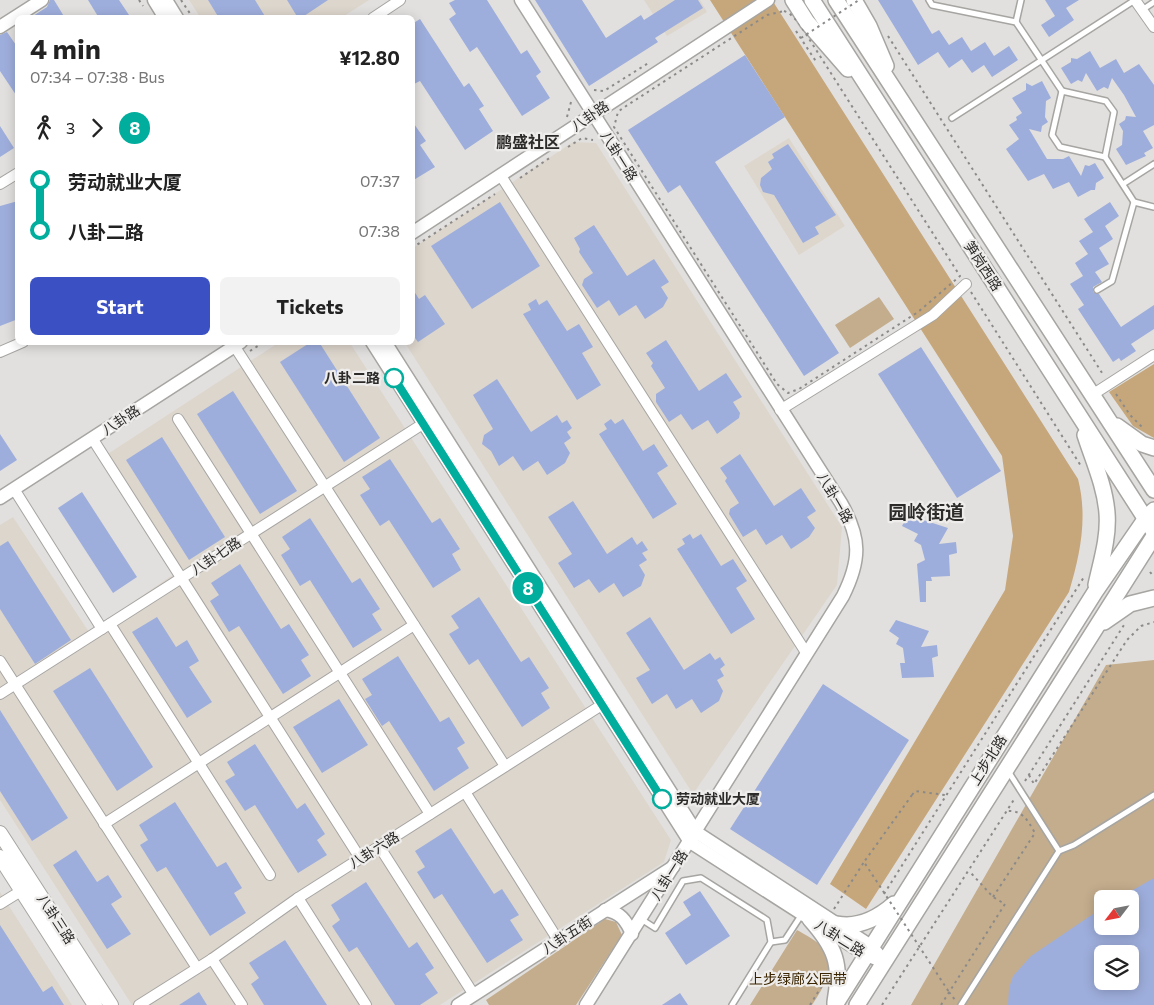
<!DOCTYPE html>
<html lang="en">
<head>
<meta charset="utf-8">
<style>
	:root { --surface:#fff; --page:#f2f2f2; --text:#222; --muted:#767676; --accent:#3b51c3 }
	body { margin:0; font-family:Commissioner,"Noto Sans SC",sans-serif; background:var(--page); color:var(--text); height:100vh; display:flex; flex-direction:column; font-size:19px; white-space:nowrap }
	* { box-sizing:border-box; margin:0 }
	p { font-size:16px; color:var(--muted) }
	.icon { flex:none; width:28px; height:28px; fill:none; stroke:currentColor; stroke-width:2; stroke-linecap:round; stroke-linejoin:round }
	.map { position:relative; flex:1; overflow:hidden }
	.side { position:absolute; left:15px; top:15px; width:400px; height:330px; display:flex; flex-direction:column; background:var(--surface); border-radius:8px; box-shadow:0 2px 12px #0003 }
	.side>* { flex:none }
	.badge { padding:0 10px; border-radius:16px; font-size:18px; line-height:32px }
	.needle { width:32px; rotate:238deg }
	.buttons { position:absolute; left:1094px; top:890px; display:grid; gap:10px }
	.buttons a { display:grid; place-items:center; width:45px; height:45px; border-radius:8px; background:var(--surface); box-shadow:0 2px 12px #0003; font-size:25px }
	.map>.badge { position:absolute; translate:-50% -50%; box-shadow:0 0 0 2px #fff }
	.legs { display:flex; align-items:center; gap:8px; height:55px; padding:0 15px; font-size:16px }
	.legs p { margin-inline-start:auto }
	.head { display:flex; align-items:center; justify-content:space-between; height:85px; padding:0 15px }
	h1 { font-size:28px; font-weight:700; line-height:38px }
	.primary-button { display:flex; gap:10px; margin-top:auto; padding:10px 15px }
	.primary-button a { flex:1; height:58px; border-radius:8px; background:var(--accent); color:#fff; font-size:20px; font-weight:700; line-height:58px; text-align:center }
	.primary-button a+a { background:var(--page); color:var(--text) }
	ul { padding:0 15px; list-style:none }
	li { display:flex; align-items:center; gap:18px; height:50px; font-size:19px }
	li i { display:grid; place-items:center; width:8px; height:100%; margin:0 6px; background:currentColor }
	li i::after { content:''; width:12px; height:12px; margin:-6px; border:4px solid; border-radius:50%; background:var(--surface) }
	li p { margin-inline-start:auto }
	li:first-child i { background:linear-gradient(#0000 50%,currentColor 0) }
	li:last-child i { background:linear-gradient(currentColor 50%,#0000 0) }
	.map>svg:first-child { display:block }
</style>
</head>
<body>
<div class="map">
<svg width="1154" height="1005" viewBox="0 0 1154 1005">
	<rect width="100%" height="100%" fill="#e2e0de"/>
	<g fill="#ddd6cd">
		<path d="M 189,0 L 369,0 L 341,18 L 200,17 Z"/>
		<path d="M 644,0 L 700,0 L 707,12 L 667,36 Z"/>
		<path d="M 789,138 L 845,226 L 799,255 L 744,166 Z"/>
		<path d="M 573,142 L 596,143 L 842,527 L 837,585 L 693,794 L 405,343 L 412,342 L 413,248 Z"/>
		<path d="M 278,343 L 350,343 L 671,840 L 664,862 L 440,1005 L 132,1005 L 0,800 L 0,525 L 13,517 L 89,632 L 174,574 L 100,459 Z"/>
		<path d="M 0,892 L 72,1005 L 0,1005 Z"/>
	</g>
	<g fill="#c4ad8d" fill-rule="evenodd">
		<path d="M 879,297 L 894,319 L 850,348 L 835,325 Z"/>
		<path d="M 1154,660 L 1154,1005 L 911,1005 L 1106,665 ZM 1102,899 L 1130,899 L 1130,926 L 1102,926 ZM 1102,954 L 1130,954 L 1130,981 L 1102,981 Z"/>
		<path d="M 605,919 L 616,922 L 622,935 L 576,1005 L 489,1005 L 486,1000 Z"/>
		<path d="M 797,930 C 804,934 814,939 820,945 C 838,965 824,987 812,1005 L 750,1005 Z"/>
	</g>
	<g fill="#c6a77b">
		<path d="M 710,0 L 772,0 L 1078,479 C 1088,518 1080,555 1069,592 L 866,909 L 830,884 L 1005,590 L 1013,536 L 1002,456 Z"/>
		<path d="M 1154,364 L 1154,438 L 1133,426 L 1109,392 Z"/>
	</g>
	<g fill="#9eaedc" fill-rule="evenodd">
		<path d="M 50,0 L 54,0 L 65,18 L 34,18 L 33,16 L 47,7 Z"/>
		<path d="M 88,0 L 119,0 L 131,18 L 99,18 Z"/>
		<path d="M 208,0 L 255,0 L 266,18 L 219,18 Z"/>
		<path d="M 287,0 L 328,0 L 301,18 L 298,18 Z"/>
		<path d="M 455,0 L 487,0 L 521,54 L 527,50 L 541,72 L 536,76 L 550,98 L 522,116 L 477,47 L 470,52 L 449,19 L 456,14 L 449,3 Z"/>
		<path d="M 535,0 L 582,0 L 606,38 L 641,15 L 644,20 L 675,0 L 698,0 L 703,8 L 655,38 L 658,42 L 589,86 Z"/>
		<path d="M 878,0 L 912,0 L 932,34 L 939,30 L 949,45 L 962,37 L 971,51 L 985,42 L 994,56 L 1009,46 L 1018,60 L 992,77 L 984,65 L 972,73 L 962,59 L 949,68 L 938,52 L 918,65 Z"/>
		<path d="M 1045,0 L 1079,0 L 1066,8 L 1074,20 L 1049,37 L 1041,25 L 1055,16 Z"/>
		<path d="M 420,19 L 464,87 L 469,83 L 484,106 L 479,109 L 493,131 L 465,150 L 420,81 L 412,85 L 412,24 Z"/>
		<path d="M 7,32 L 18,48 L 18,98 L 0,71 L 0,35 Z"/>
		<path d="M 1090,51 L 1100,68 L 1116,59 L 1124,73 L 1139,64 L 1154,85 L 1154,125 L 1143,131 L 1153,148 L 1144,153 L 1146,156 L 1126,165 L 1116,149 L 1122,145 L 1123,131 L 1119,124 L 1125,120 L 1126,116 L 1136,117 L 1124,95 L 1112,78 L 1108,89 L 1104,87 L 1097,91 L 1086,73 L 1082,82 L 1078,80 L 1071,84 L 1061,68 L 1071,62 L 1071,58 L 1077,59 Z"/>
		<path d="M 745,55 L 785,117 L 715,162 L 839,353 L 804,376 L 680,185 L 668,193 L 628,130 Z"/>
		<path d="M 1042,81 L 1051,98 L 1046,101 L 1045,117 L 1048,122 L 1042,126 L 1041,132 L 1029,129 L 1047,159 L 1063,159 L 1069,156 L 1081,176 L 1085,165 L 1089,166 L 1095,163 L 1104,178 L 1096,183 L 1095,190 L 1091,190 L 1078,197 L 1069,182 L 1053,189 L 1044,174 L 1028,181 L 1006,149 L 1019,139 L 1009,125 L 1017,120 L 1016,117 L 1022,113 L 1012,98 L 1026,90 L 1026,83 L 1032,86 Z"/>
		<path d="M 412,121 L 426,141 L 420,145 L 435,167 L 412,181 Z"/>
		<path d="M 0,126 L 14,148 L 0,157 Z"/>
		<path d="M 788,144 L 836,215 L 815,227 L 819,234 L 803,243 L 774,195 L 763,192 L 760,185 L 761,178 L 772,169 L 768,162 L 774,158 L 772,154 Z"/>
		<path d="M 18,201 L 18,319 L 0,326 L 0,206 Z"/>
		<path d="M 500,202 L 540,266 L 472,309 L 431,246 Z"/>
		<path d="M 1110,202 L 1119,216 L 1105,226 L 1113,239 L 1099,248 L 1109,264 L 1095,272 L 1102,282 L 1093,287 L 1093,292 L 1099,294 L 1121,327 L 1154,305 L 1154,329 L 1131,344 L 1136,351 L 1121,361 L 1119,358 L 1113,362 L 1078,309 L 1084,305 L 1070,284 L 1083,276 L 1075,263 L 1088,254 L 1079,241 L 1093,232 L 1084,219 Z"/>
		<path d="M 594,225 L 627,276 L 654,259 L 669,282 L 661,287 L 668,298 L 663,307 L 645,319 L 636,305 L 619,316 L 609,300 L 597,308 L 582,285 L 584,279 L 593,273 L 579,252 L 580,249 L 574,238 Z"/>
		<path d="M 412,288 L 419,299 L 425,295 L 445,324 L 418,342 L 412,334 Z"/>
		<path d="M 536,299 L 539,305 L 547,300 L 567,331 L 579,324 L 593,347 L 582,353 L 601,385 L 577,400 L 523,314 L 531,310 L 528,304 Z"/>
		<path d="M 666,340 L 699,391 L 726,373 L 742,397 L 733,402 L 740,413 L 739,418 L 717,434 L 708,420 L 692,430 L 681,414 L 669,422 L 656,402 L 656,394 L 665,388 L 651,366 L 653,363 L 646,353 Z"/>
		<path d="M 311,342 L 319,342 L 380,438 L 344,462 L 280,362 Z"/>
		<path d="M 921,347 L 1001,471 L 957,498 L 878,374 Z"/>
		<path d="M 497,379 L 531,432 L 557,415 L 562,423 L 567,420 L 572,428 L 567,432 L 571,438 L 564,443 L 570,453 L 565,463 L 547,475 L 538,461 L 523,471 L 513,456 L 499,466 L 491,451 L 482,444 L 484,435 L 493,429 L 473,395 Z"/>
		<path d="M 233,391 L 297,491 L 260,514 L 197,414 Z"/>
		<path d="M 611,419 L 615,424 L 623,419 L 643,451 L 654,444 L 668,466 L 657,473 L 677,504 L 653,519 L 599,434 L 607,429 L 604,424 Z"/>
		<path d="M 0,434 L 17,460 L 0,471 Z"/>
		<path d="M 162,437 L 225,537 L 189,560 L 126,460 Z"/>
		<path d="M 740,454 L 774,506 L 801,488 L 816,511 L 807,517 L 815,528 L 809,537 L 791,549 L 782,535 L 766,545 L 756,529 L 743,537 L 729,514 L 730,509 L 739,503 L 725,481 L 727,478 L 720,468 Z"/>
		<path d="M 390,459 L 432,523 L 440,518 L 460,549 L 452,554 L 461,570 L 433,588 L 389,520 L 380,526 L 360,495 L 370,489 L 362,477 Z"/>
		<path d="M 82,492 L 137,577 L 113,593 L 58,508 Z"/>
		<path d="M 573,501 L 607,554 L 632,537 L 637,545 L 642,541 L 648,550 L 642,553 L 647,560 L 639,565 L 645,575 L 641,586 L 623,597 L 614,583 L 599,593 L 589,579 L 574,588 L 558,563 L 572,554 L 548,517 Z"/>
		<path d="M 908,515 L 948,528 L 939,544 L 956,542 L 957,553 L 949,555 L 950,576 L 931,577 L 932,581 L 926,581 L 926,602 L 920,602 L 917,564 L 925,560 L 921,545 L 914,541 L 918,534 L 902,526 Z"/>
		<path d="M 310,518 L 352,583 L 360,578 L 380,609 L 372,614 L 382,630 L 353,648 L 310,580 L 300,586 L 281,555 L 290,549 L 282,537 Z"/>
		<path d="M 690,534 L 693,539 L 701,534 L 721,566 L 733,559 L 747,581 L 736,588 L 755,619 L 731,634 L 677,549 L 685,544 L 682,539 Z"/>
		<path d="M 8,541 L 71,640 L 35,664 L 0,609 L 0,546 Z"/>
		<path d="M 240,564 L 281,629 L 289,624 L 309,655 L 301,660 L 311,676 L 283,694 L 239,626 L 229,632 L 210,601 L 219,595 L 211,583 Z"/>
		<path d="M 479,597 L 521,662 L 529,657 L 549,688 L 541,693 L 550,708 L 522,727 L 478,659 L 469,665 L 449,634 L 459,628 L 451,616 Z"/>
		<path d="M 157,617 L 176,647 L 187,640 L 199,661 L 189,667 L 212,702 L 187,718 L 132,632 Z"/>
		<path d="M 650,617 L 684,670 L 710,653 L 715,660 L 720,657 L 725,665 L 720,669 L 724,676 L 717,680 L 723,691 L 719,701 L 701,713 L 692,699 L 676,709 L 667,694 L 652,704 L 636,678 L 650,670 L 626,633 Z"/>
		<path d="M 896,620 L 929,631 L 921,647 L 937,645 L 938,656 L 932,658 L 934,677 L 902,678 L 900,663 L 905,663 L 903,648 L 896,644 L 899,638 L 889,631 Z"/>
		<path d="M 398,656 L 440,722 L 449,717 L 465,743 L 457,748 L 469,768 L 434,791 L 389,721 L 382,726 L 365,699 L 372,695 L 362,679 Z"/>
		<path d="M 90,668 L 153,767 L 117,791 L 53,691 Z"/>
		<path d="M 823,684 L 909,740 L 817,885 L 730,829 Z"/>
		<path d="M 339,699 L 368,745 L 322,773 L 293,727 Z"/>
		<path d="M 0,710 L 68,818 L 32,841 L 0,791 Z"/>
		<path d="M 255,744 L 297,809 L 305,803 L 325,834 L 317,840 L 327,855 L 298,873 L 255,805 L 245,811 L 225,781 L 235,775 L 227,762 Z"/>
		<path d="M 175,802 L 217,867 L 226,862 L 242,888 L 234,893 L 246,913 L 210,936 L 166,867 L 157,872 L 140,845 L 148,840 L 139,825 Z"/>
		<path d="M 451,828 L 494,894 L 502,889 L 519,915 L 510,920 L 523,940 L 487,963 L 442,894 L 434,899 L 417,872 L 425,867 L 415,851 Z"/>
		<path d="M 76,850 L 97,882 L 108,875 L 122,897 L 111,904 L 131,934 L 107,949 L 53,865 Z"/>
		<path d="M 1154,878 L 1154,1005 L 1008,1005 L 1009,988 L 1013,976 L 1031,956 L 1102,908 L 1102,926 L 1130,926 L 1130,899 L 1117,899 ZM 1102,954 L 1130,954 L 1130,981 L 1102,981 Z"/>
		<path d="M 366,882 L 409,948 L 417,942 L 434,968 L 425,974 L 438,993 L 420,1005 L 395,1005 L 357,947 L 349,952 L 332,926 L 340,920 L 331,905 Z"/>
		<path d="M 700,891 L 730,936 L 686,965 L 665,933 L 691,915 L 683,902 Z"/>
		<path d="M 0,925 L 43,992 L 52,986 L 64,1005 L 0,1005 Z"/>
		<path d="M 285,940 L 327,1005 L 264,1005 L 251,984 L 259,978 L 249,963 Z"/>
		<path d="M 199,992 L 207,1005 L 179,1005 Z"/>
		<path d="M 680,993 L 688,1005 L 662,1005 Z"/>
	</g>
	<g fill="none" stroke-linecap="round" stroke-linejoin="round">
		<defs>
			<g id="service">
				<path d="M 929,0 L 932,5 L 1016,22 L 1062,91"/>
				<path d="M 1142,10 L 1154,2"/>
				<path d="M 1016,22 L 1021,0"/>
				<path d="M 1062,91 L 1106,101 L 1114,112 L 1105,157 L 1060,147 L 1052,135 Z"/>
				<path d="M 952,118 L 1135,0"/>
				<path d="M 1105,157 L 1134,202 L 1154,207"/>
				<path d="M 1123,184 L 1154,164"/>
				<path d="M 1097,290 L 1112,281 L 1134,202"/>
				<path d="M 1008,771 L 1059,851"/>
				<path d="M 641,919 L 655,928 L 683,881 L 701,878 L 767,920 L 771,942 L 732,1005"/>
				<path d="M 771,942 L 785,940 L 802,914"/>
				<path d="M 961,1005 L 1059,851 L 1074,845 L 1154,795"/>
			</g>
			<g id="minor">
				<path d="M 1135,0 L 1154,27"/>
				<path d="M 373,18 L 400,0"/>
				<path d="M 501,176 L 807,654"/>
				<path d="M 0,184 L 18,173"/>
				<path d="M 235,347 L 505,766"/>
				<path d="M 0,352 L 23,342"/>
				<path d="M 1092,395 L 1154,355"/>
				<path d="M 780,410 L 933,315 L 966,284"/>
				<path d="M 178,419 L 430,814"/>
				<path d="M 92,438 L 360,858"/>
				<path d="M 14,489 L 102,629"/>
				<path d="M 110,624 L 270,875"/>
				<path d="M 0,661 L 197,968"/>
				<path d="M 0,694 L 429,420"/>
				<path d="M 465,792 L 558,940"/>
				<path d="M 104,824 L 414,625"/>
				<path d="M 379,846 L 474,995"/>
				<path d="M 298,898 L 366,1005"/>
				<path d="M 0,904 L 21,891"/>
				<path d="M 212,959 L 242,1005"/>
				<path d="M 139,1005 L 212,959 L 298,898 L 608,701"/>
			</g>
			<g id="tertiary">
				<path d="M 154,0 L 165,18"/>
				<path d="M 166,0 L 177,18"/>
				<path d="M 521,0 L 841,503 C 861,538 861,560 843,596 L 586,1005"/>
				<path d="M 0,27 L 42,0"/>
				<path d="M 412,233 L 768,0"/>
				<path d="M 372,342 L 690,842 L 866,955 L 884,962"/>
				<path d="M 385,342 L 696,832 L 871,946 L 878,954"/>
				<path d="M 0,498 L 241,342"/>
				<path d="M 605,910 C 620,912 626,920 632,934"/>
				<path d="M 458,1005 L 673,867"/>
			</g>
			<g id="secondary">
				<path d="M 0,833 L 111,1005"/>
				<path d="M 0,857 L 95,1005"/>
			</g>
			<g id="primary">
				<path d="M 793,0 L 807,22 L 848,69"/>
				<path d="M 812,0 L 1154,532"/>
				<path d="M 836,0 L 1154,490"/>
				<path d="M 854,0 L 869,26 L 886,66"/>
				<path d="M 1117,426 L 1142,444 L 1154,448"/>
				<path d="M 1085,435 C 1093,460 1105,486 1107,513 C 1109,537 1101,562 1096,585"/>
				<path d="M 1104,622 L 1130,604 L 1154,598"/>
				<path d="M 810,919 C 835,947 842,964 835,1002"/>
				<path d="M 837,924 C 858,928 878,918 894,904"/>
				<path d="M 835,1005 L 1095,592 L 1146,518 L 1154,510"/>
				<path d="M 857,1005 L 1154,536"/>
			</g>
		</defs>
		<use href="#service" stroke="#a6a5a2" stroke-width="8"/>
		<use href="#minor" stroke="#a6a5a2" stroke-width="12"/>
		<use href="#tertiary" stroke="#a6a5a2" stroke-width="15"/>
		<use href="#secondary" stroke="#a6a5a2" stroke-width="16"/>
		<use href="#primary" stroke="#a6a5a2" stroke-width="18"/>
		<g stroke="#8c8a89" stroke-width="2" stroke-dasharray="2.5 4" stroke-linecap="butt">
			<path d="M 139,0 L 143,6"/>
			<path d="M 181,0 L 193,18"/>
			<path d="M 784,11 L 789,13 L 799,23 L 960,276 L 918,312 L 799,389 L 788,393 L 777,384 L 614,127 L 618,112 L 623,108 L 767,15 Z"/>
			<path d="M 796,31 L 817,63"/>
			<path d="M 888,36 L 1104,376"/>
			<path d="M 594,90 L 604,91 L 650,62"/>
			<path d="M 567,117 L 571,102"/>
			<path d="M 568,147 L 582,138 L 593,140"/>
			<path d="M 520,178 L 551,157"/>
			<path d="M 412,248 L 495,194"/>
			<path d="M 971,292 L 1081,466"/>
			<path d="M 250,351 L 264,342"/>
			<path d="M 1116,394 L 1130,415 L 1142,427"/>
			<path d="M 1150,572 L 1154,577"/>
			<path d="M 1029,775 L 1034,784 L 1127,640 L 1141,626 L 1154,622"/>
			<path d="M 1025,781 L 1124,625"/>
			<path d="M 912,795 L 915,791 L 945,795"/>
			<path d="M 884,894 L 1084,577"/>
			<path d="M 993,897 L 1035,833 C 1028,821 1023,810 1007,811"/>
			<path d="M 834,909 L 864,862"/>
			<path d="M 949,992 L 955,1000"/>
			<path d="M 810,1005 L 823,984"/>
			<path d="M 882,1005 L 1015,798"/>
			<path d="M 941,1005 L 1005,904 L 993,897 L 970,872"/>
		</g>
		<use href="#service" stroke="#fff" stroke-width="5"/>
		<use href="#minor" stroke="#fff" stroke-width="10"/>
		<use href="#tertiary" stroke="#fff" stroke-width="12"/>
		<use href="#secondary" stroke="#fff" stroke-width="14"/>
		<use href="#primary" stroke="#fff" stroke-width="15"/>
		<g stroke="#8c8a89" stroke-width="2" stroke-dasharray="2.5 4" stroke-linecap="butt">
			<path d="M 801,38 L 859,0"/>
			<path d="M 912,795 L 864,862 L 949,992"/>
		</g>
	</g>
	<g fill="none" stroke-linecap="round" stroke-linejoin="round">
		<defs>
			<path id="line-1" d="M 394,378 L 662,799"/>
		</defs>
		<use href="#line-1" stroke="#fff" stroke-width="11"/>
		<use href="#line-1" stroke="#01ad9c" stroke-width="8"/>
	</g>
	<g fill="#fff" stroke="#01ad9c" stroke-width="2.5">
		<circle cx="394" cy="378" r="9"/>
		<circle cx="662" cy="799" r="9"/>
	</g>
	<g text-anchor="middle" stroke-width="4.5" stroke-linejoin="round" paint-order="stroke">
		<g font-size="14" fill="#2c2b2a" stroke="#efedeb">
			<text transform="translate(590 116) rotate(-34)" y="5">八卦路</text>
			<text transform="translate(619 156) rotate(58)" y="5">八卦一路</text>
			<text transform="translate(983 266) rotate(57)" y="5">笋岗西路</text>
			<text transform="translate(121 420) rotate(-33)" y="5">八卦路</text>
			<text transform="translate(835 498) rotate(60)" y="5">八卦一路</text>
			<text transform="translate(216 556) rotate(-33)" y="5">八卦七路</text>
			<text transform="translate(988 760) rotate(-58)" y="5">上步北路</text>
			<text transform="translate(374 850) rotate(-32)" y="5">八卦六路</text>
			<text transform="translate(669 875) rotate(-58)" y="5">八卦一路</text>
			<text transform="translate(56 919) rotate(57)" y="5">八卦三路</text>
			<text transform="translate(567 935) rotate(-33)" y="5">八卦五街</text>
			<text transform="translate(840 938) rotate(32)" y="5">八卦二路</text>
		</g>
		<g font-size="14" font-weight="bold" fill="#2c2b2a" stroke="#efedeb" text-anchor="end">
			<text x="380" y="383">八卦二路</text>
			<text x="676" y="804" text-anchor="start">劳动就业大厦</text>
		</g>
		<g font-size="14" fill="#3a2500" stroke="#efedeb">
			<text x="798" y="984">上步绿廊公园带</text>
		</g>
		<g font-size="16" font-weight="bold" fill="#2c2b2a" stroke="#efedeb">
			<text x="528" y="148">鹏盛社区</text>
		</g>
		<g font-size="19" font-weight="bold" fill="#2c2b2a" stroke="#efedeb">
			<text x="926" y="519">园岭街道</text>
		</g>
	</g>
</svg>
<div class="buttons">
<a><svg class="needle" viewBox="-14 -14 28 28"><path d="M0-13l5 13h-10z" fill="#e53935"/><path d="M0 13l5-13h-10z" fill="#767676"/></svg></a>
<a><svg class="icon" aria-label="layers" viewBox="0 0 24 24"><path d="M12 4l9 5-9 5-9-5zM3 14l9 5 9-5"/></svg></a>
</div>
<b class="badge" style="left:528px;top:588px;background:#01ad9c;color:#fff">8</b>
<section class="side">
<div class="head"><div><h1>4 min</h1><p>07:34 – 07:38 · Bus</p></div><b>¥12.80</b></div>
<div class="legs"><svg class="icon" aria-label="walk" viewBox="0 0 24 24"><circle cx="13" cy="4" r="2"/><path d="M13 8l-2 6 4 7M11 14l-3 7M7 12l3-4h3l4 4"/></svg>3<svg class="icon" aria-label="forward" viewBox="0 0 24 24"><path d="M9 5l7 7-7 7"/></svg><b class="badge" style="background:#01ad9c;color:#fff">8</b></div>
<ul>
<li><i style="color:#01ad9c"></i><b>劳动就业大厦</b><p>07:37</p></li>
<li><i style="color:#01ad9c"></i><b>八卦二路</b><p>07:38</p></li>
</ul>
<div class="primary-button"><a>Start</a><a>Tickets</a></div>
</section>
</div>
</body>
</html>
